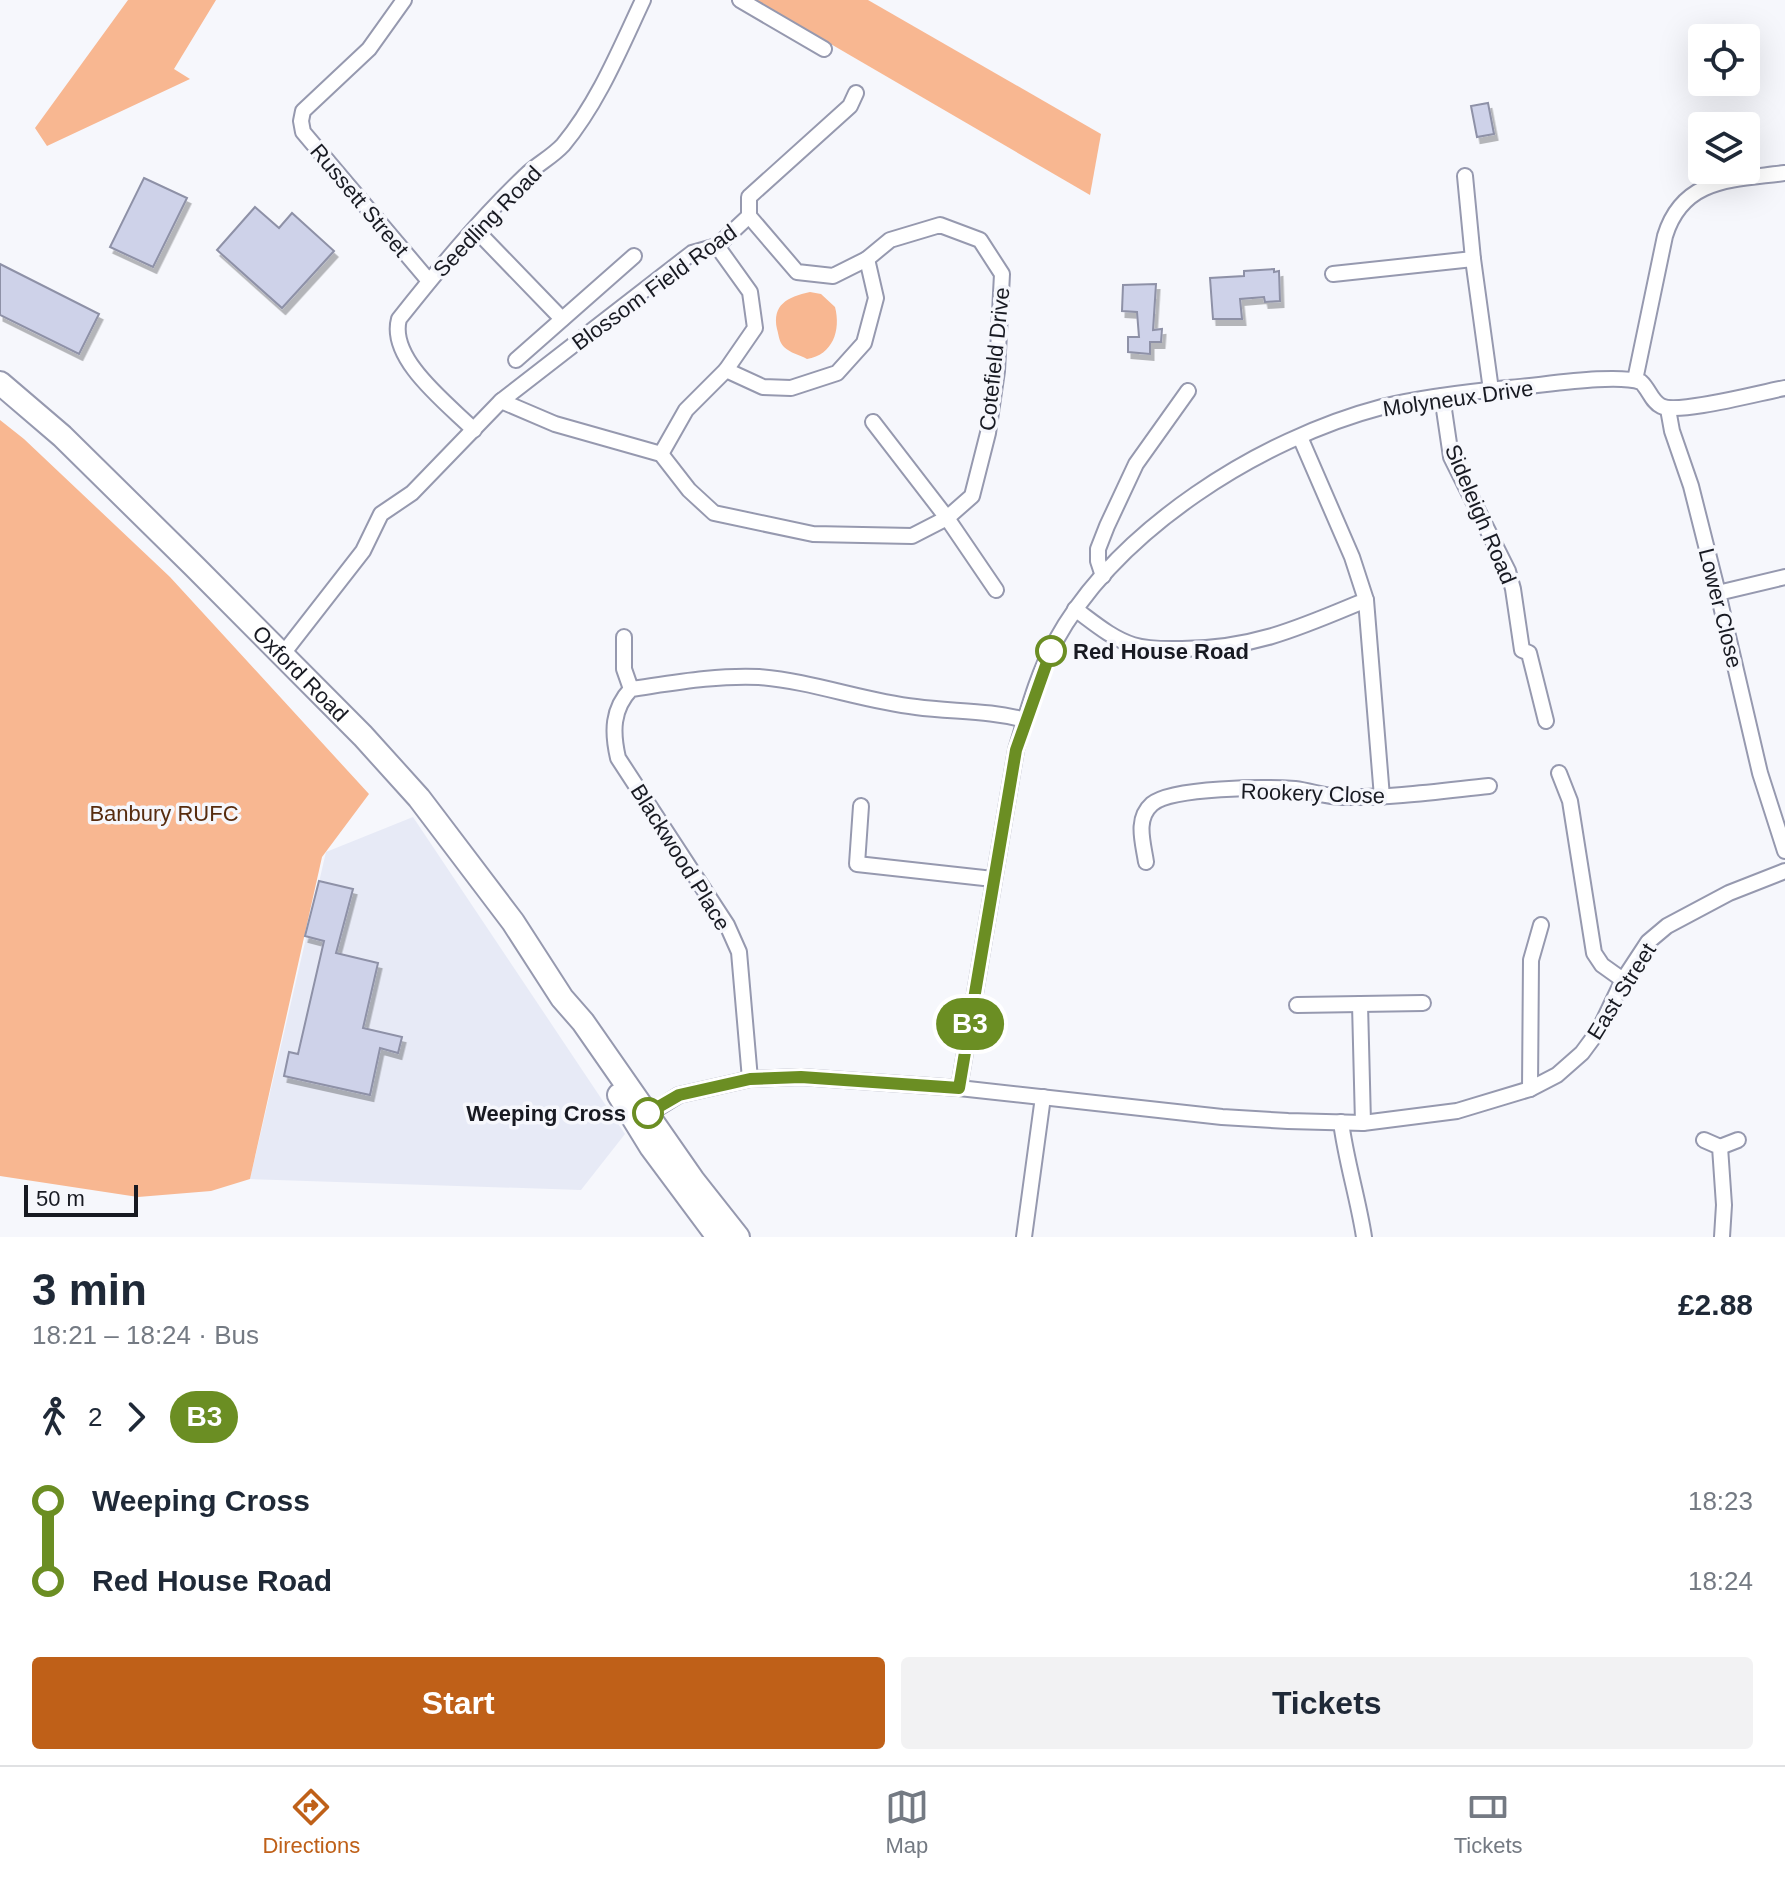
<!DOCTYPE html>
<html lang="en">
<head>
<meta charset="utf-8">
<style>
	:root { --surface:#fff; --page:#f2f2f3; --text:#1f2937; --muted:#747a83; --line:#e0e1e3; --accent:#bf6018 }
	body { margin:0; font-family:Helvetica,sans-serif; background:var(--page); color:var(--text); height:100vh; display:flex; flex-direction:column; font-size:30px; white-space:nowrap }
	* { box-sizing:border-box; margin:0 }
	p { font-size:26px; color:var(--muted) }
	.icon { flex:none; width:44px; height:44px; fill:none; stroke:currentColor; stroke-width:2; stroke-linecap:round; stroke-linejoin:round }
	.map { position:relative; height:1237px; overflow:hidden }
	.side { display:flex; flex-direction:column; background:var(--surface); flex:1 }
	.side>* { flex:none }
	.badge { padding:0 16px; border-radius:26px; font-size:28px; line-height:52px }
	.controls { position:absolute; left:1688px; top:24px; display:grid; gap:16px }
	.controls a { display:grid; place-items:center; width:72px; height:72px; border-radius:8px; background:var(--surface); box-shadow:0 8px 32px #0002; font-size:40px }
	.scale { position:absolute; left:24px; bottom:20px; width:114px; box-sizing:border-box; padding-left:8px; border:4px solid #181a22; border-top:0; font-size:22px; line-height:28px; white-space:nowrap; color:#181a22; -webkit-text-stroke:6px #f6f7fc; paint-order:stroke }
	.map>.badge { position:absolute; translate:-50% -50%; box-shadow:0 0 0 4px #fff }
	.legs { display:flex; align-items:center; gap:12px; height:88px; padding:0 32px; font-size:26px }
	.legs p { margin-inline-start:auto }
	.overview { display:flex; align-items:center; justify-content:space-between; height:136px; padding:0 32px }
	h1 { font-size:44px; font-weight:600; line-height:60px }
	.action { display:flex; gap:16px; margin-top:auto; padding:16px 32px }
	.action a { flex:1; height:92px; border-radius:8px; background:var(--accent); color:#fff; font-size:32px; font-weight:600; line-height:92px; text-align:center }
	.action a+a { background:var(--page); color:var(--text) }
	ul { padding:0 32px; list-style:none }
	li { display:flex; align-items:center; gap:28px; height:80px; font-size:30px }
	li i { display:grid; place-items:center; width:12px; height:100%; margin:0 10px; background:currentColor }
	li i::after { content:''; width:20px; height:20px; margin:-10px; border:6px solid; border-radius:50%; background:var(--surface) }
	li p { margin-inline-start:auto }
	li:first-child i { background:linear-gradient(#0000 50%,currentColor 0) }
	li:last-child i { background:linear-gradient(currentColor 50%,#0000 0) }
	.dock { display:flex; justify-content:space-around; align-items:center; height:112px; border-top:2px solid var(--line); background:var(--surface); font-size:22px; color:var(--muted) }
	.dock a { display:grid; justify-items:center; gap:4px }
	.dock .on { color:var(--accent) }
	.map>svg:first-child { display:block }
</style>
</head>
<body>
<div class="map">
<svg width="1785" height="1237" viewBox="0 0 1785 1237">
	<defs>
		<filter id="shadow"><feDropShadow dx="3.5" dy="6" stdDeviation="0" flood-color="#0004"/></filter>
	</defs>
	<rect width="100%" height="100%" fill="#f6f7fc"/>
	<path fill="#e7eaf6" d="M 413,817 L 625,1134 L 581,1190 L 250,1179 L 326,852 Z"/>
	<g fill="#f8b791">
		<path d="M 128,0 L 216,0 L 174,69 L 190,79 L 47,146 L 35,128 Z"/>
		<path d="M 755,0 L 868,0 L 1101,134 L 1090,195 Z"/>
		<path d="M 810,292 L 821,294 L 835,307 C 841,330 833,355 807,359 C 800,355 790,353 784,347 C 779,342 779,336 777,329 C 772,305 787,297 810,292 Z"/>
		<path d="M 0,420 L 24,439 L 170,577 L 369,794 L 322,857 L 250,1179 L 211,1191 L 138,1197 L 0,1176 Z"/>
	</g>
	<g fill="#ced2e9" stroke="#8e91a7" stroke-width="2" filter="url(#shadow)">
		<path d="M 1488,103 L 1494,134 L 1477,137 L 1471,106 Z"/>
		<path d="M 144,178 L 187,198 L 153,267 L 110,247 Z"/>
		<path d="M 255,207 L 279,228 L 292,213 L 334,251 L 282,308 L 217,250 Z"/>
		<path d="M 0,264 L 99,314 L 79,354 L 0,315 Z"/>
		<path d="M 1274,269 L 1274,272 L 1279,271 L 1280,301 L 1265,302 L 1264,297 L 1240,299 L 1242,319 L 1213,319 L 1210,278 L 1244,276 L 1244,271 Z"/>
		<path d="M 1156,284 L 1153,330 L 1162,329 L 1161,342 L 1150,342 L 1150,354 L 1128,352 L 1128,337 L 1139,337 L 1137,312 L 1122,311 L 1123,285 Z"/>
		<path d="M 319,881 L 353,889 L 336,953 L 378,963 L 363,1028 L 402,1037 L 398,1053 L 380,1048 L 370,1095 L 284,1076 L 289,1052 L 298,1054 L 324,941 L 305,936 Z"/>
	</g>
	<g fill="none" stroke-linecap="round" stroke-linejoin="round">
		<defs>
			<g id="minor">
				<path d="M 404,0 L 369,49 L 303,111 L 301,121 L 303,132 L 429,281"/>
				<path d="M 740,0 L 824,49"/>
				<path d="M 1465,176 L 1473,259 L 1491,390"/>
				<path d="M 475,229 L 562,319"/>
				<path d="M 717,246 L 750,292 L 755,328 L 726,370 L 763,387 L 791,388 L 837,373 L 864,343 L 876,298 L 867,259 L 833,276 L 797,272 L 749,216"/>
				<path d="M 1333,274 L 1473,259"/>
				<path d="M 516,360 L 634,256"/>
				<path d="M 1635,380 L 1665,236 C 1683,177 1733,180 1785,173"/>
				<path d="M 1442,396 L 1451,457 L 1508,571 L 1513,589 L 1522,650 L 1529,653 L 1546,721"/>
				<path d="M 501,401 L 692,253 L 717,246 L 749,216 L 749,197 L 850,106 L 856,93"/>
				<path d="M 1668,409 L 1672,431 L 1691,486 L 1718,593 L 1760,773 L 1785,851"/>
				<path d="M 873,422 L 947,518 L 996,590"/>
				<path d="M 474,430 C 448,404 388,359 399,319 C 438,270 479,220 525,176 C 536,165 552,157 563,145 C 598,103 620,49 643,0"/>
				<path d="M 661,454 L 686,410 L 726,370"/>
				<path d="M 1103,576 L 1098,561 L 1098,549 L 1107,526 L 1136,464 L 1188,391"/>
				<path d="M 1718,593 L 1785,577"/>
				<path d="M 1366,600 L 1382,797"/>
				<path d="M 1075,609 C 1093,622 1111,638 1133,645 C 1149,650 1166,649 1182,649 C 1254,649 1301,627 1366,600 L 1352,557 L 1300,437"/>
				<path d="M 624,637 L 624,669 L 631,689"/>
				<path d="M 282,655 L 363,551 L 381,514 L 412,493 L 501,401 L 555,424 L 661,454 L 689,490 L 714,513 L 813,534 L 912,536 L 947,518 L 972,496 L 988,433 L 997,371 L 1002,274 L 980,240 L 940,225 L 890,240 L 867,259"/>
				<path d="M 1559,773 L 1570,801 L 1594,953 L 1602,965 L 1623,980"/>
				<path d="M 861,806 L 857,864 L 993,879"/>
				<path d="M 1146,862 C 1143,842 1135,819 1152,804 C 1172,787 1267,787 1295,789 C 1311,791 1327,797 1343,797 C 1392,798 1441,791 1489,786"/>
				<path d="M 1360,1004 L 1363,1123"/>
				<path d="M 1297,1005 L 1423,1003"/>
				<path d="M 750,1079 L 739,952 L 727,925 L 618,758 C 612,732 612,709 631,689 C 673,683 716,675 759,677 C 812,681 863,701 916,707 C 952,712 989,710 1025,720"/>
				<path d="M 959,1088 L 1016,750 C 1027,714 1037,675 1055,642 C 1117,529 1260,439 1382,407 C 1423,397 1467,392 1508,388 C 1540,386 1614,373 1641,382 C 1649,389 1651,401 1661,406 C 1678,415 1762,392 1785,388"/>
				<path d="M 1530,1089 L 1531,960 L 1541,925"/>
				<path d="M 642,1118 L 679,1095 L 750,1079 L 801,1077 L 959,1088 L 1222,1117 L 1288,1121 L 1363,1123 L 1457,1111 L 1530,1089 L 1557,1075 L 1582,1053 L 1599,1030 L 1623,980 L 1648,942 L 1667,926 L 1729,893 L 1785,871"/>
				<path d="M 1341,1122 C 1346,1161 1358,1198 1364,1237"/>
				<path d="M 1704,1140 L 1720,1147 L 1724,1205 L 1722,1237"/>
				<path d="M 1720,1147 L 1738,1140"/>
				<path d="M 1024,1237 L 1043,1097"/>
			</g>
			<g id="primary">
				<path id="s1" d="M 0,383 L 62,436 L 194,566 L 363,736 L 419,798 L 513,922 L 562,998 L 583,1022 L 693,1180 L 738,1237"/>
				<path d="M 619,1095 L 651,1147 L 718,1237"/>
			</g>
		</defs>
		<use href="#minor" stroke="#9699af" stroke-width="18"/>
		<use href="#primary" stroke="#9699af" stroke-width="26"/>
		<use href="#minor" stroke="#fff" stroke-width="14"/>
		<use href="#primary" stroke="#fff" stroke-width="22"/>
	</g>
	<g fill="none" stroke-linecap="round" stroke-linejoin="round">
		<defs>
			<path id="line-1" d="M 648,1113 L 679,1095 L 750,1079 L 801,1077 L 959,1088 L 1016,750 L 1051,651"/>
		</defs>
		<use href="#line-1" stroke="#fff" stroke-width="18"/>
		<use href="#line-1" stroke="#6b8e23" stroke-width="12"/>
	</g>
	<g fill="#fff" stroke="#6b8e23" stroke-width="4">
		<circle cx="1051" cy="651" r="14"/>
		<circle cx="648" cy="1113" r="14"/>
	</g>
	<g text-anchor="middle" stroke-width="7" stroke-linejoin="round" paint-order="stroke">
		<g font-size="22" fill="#181a22" stroke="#f6f7fc">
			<text transform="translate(360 200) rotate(50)" y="8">Russett Street</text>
			<text transform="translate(487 221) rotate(-46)" y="8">Seedling Road</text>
			<text transform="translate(654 287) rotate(-36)" y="8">Blossom Field Road</text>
			<text transform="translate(994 359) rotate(-84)" y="8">Cotefield Drive</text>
			<text transform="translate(1458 398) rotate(-8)" y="8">Molyneux Drive</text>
			<text transform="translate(1481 514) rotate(67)" y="8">Sideleigh Road</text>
			<text transform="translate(1721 608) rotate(76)" y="8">Lower Close</text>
			<text dy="8" stroke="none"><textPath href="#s1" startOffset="418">Oxford Road</textPath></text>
			<text transform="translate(1313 793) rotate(2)" y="8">Rookery Close</text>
			<text transform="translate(681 857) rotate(58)" y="8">Blackwood Place</text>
			<text transform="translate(1621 991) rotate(-58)" y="8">East Street</text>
		</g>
		<g font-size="22" font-weight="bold" fill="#181a22" stroke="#f6f7fc" text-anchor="start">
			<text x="1073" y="659">Red House Road</text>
			<text x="626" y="1121" text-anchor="end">Weeping Cross</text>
		</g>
		<g font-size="22" fill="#572c0f" stroke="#f6f7fc">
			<text x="164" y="821">Banbury RUFC</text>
		</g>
	</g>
</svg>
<div class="controls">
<a><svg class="icon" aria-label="locate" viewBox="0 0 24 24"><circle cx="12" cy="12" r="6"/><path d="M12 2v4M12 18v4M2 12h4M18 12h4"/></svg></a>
<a><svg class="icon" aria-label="layers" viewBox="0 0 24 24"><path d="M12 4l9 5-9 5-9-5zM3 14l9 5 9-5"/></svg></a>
</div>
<div class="scale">50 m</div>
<b class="badge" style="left:970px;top:1024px;background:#6b8e23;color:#fff">B3</b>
</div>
<section class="side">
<div class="overview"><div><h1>3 min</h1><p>18:21 – 18:24 · Bus</p></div><b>£2.88</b></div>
<div class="legs"><svg class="icon" aria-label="walk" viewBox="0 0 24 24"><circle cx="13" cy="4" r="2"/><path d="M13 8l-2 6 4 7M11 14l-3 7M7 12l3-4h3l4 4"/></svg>2<svg class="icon" aria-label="forward" viewBox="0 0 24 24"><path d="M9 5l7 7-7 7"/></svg><b class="badge" style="background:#6b8e23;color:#fff">B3</b></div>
<ul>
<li><i style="color:#6b8e23"></i><b>Weeping Cross</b><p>18:23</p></li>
<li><i style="color:#6b8e23"></i><b>Red House Road</b><p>18:24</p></li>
</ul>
<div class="action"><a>Start</a><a>Tickets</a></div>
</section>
<nav class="dock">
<a class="on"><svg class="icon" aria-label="directions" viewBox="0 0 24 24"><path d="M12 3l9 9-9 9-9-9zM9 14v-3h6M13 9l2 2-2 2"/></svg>Directions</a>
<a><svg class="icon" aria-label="map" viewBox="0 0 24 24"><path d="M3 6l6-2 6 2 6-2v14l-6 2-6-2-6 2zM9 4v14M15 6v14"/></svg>Map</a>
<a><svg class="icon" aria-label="tickets" viewBox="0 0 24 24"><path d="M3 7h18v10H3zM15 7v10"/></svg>Tickets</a>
</nav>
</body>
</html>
